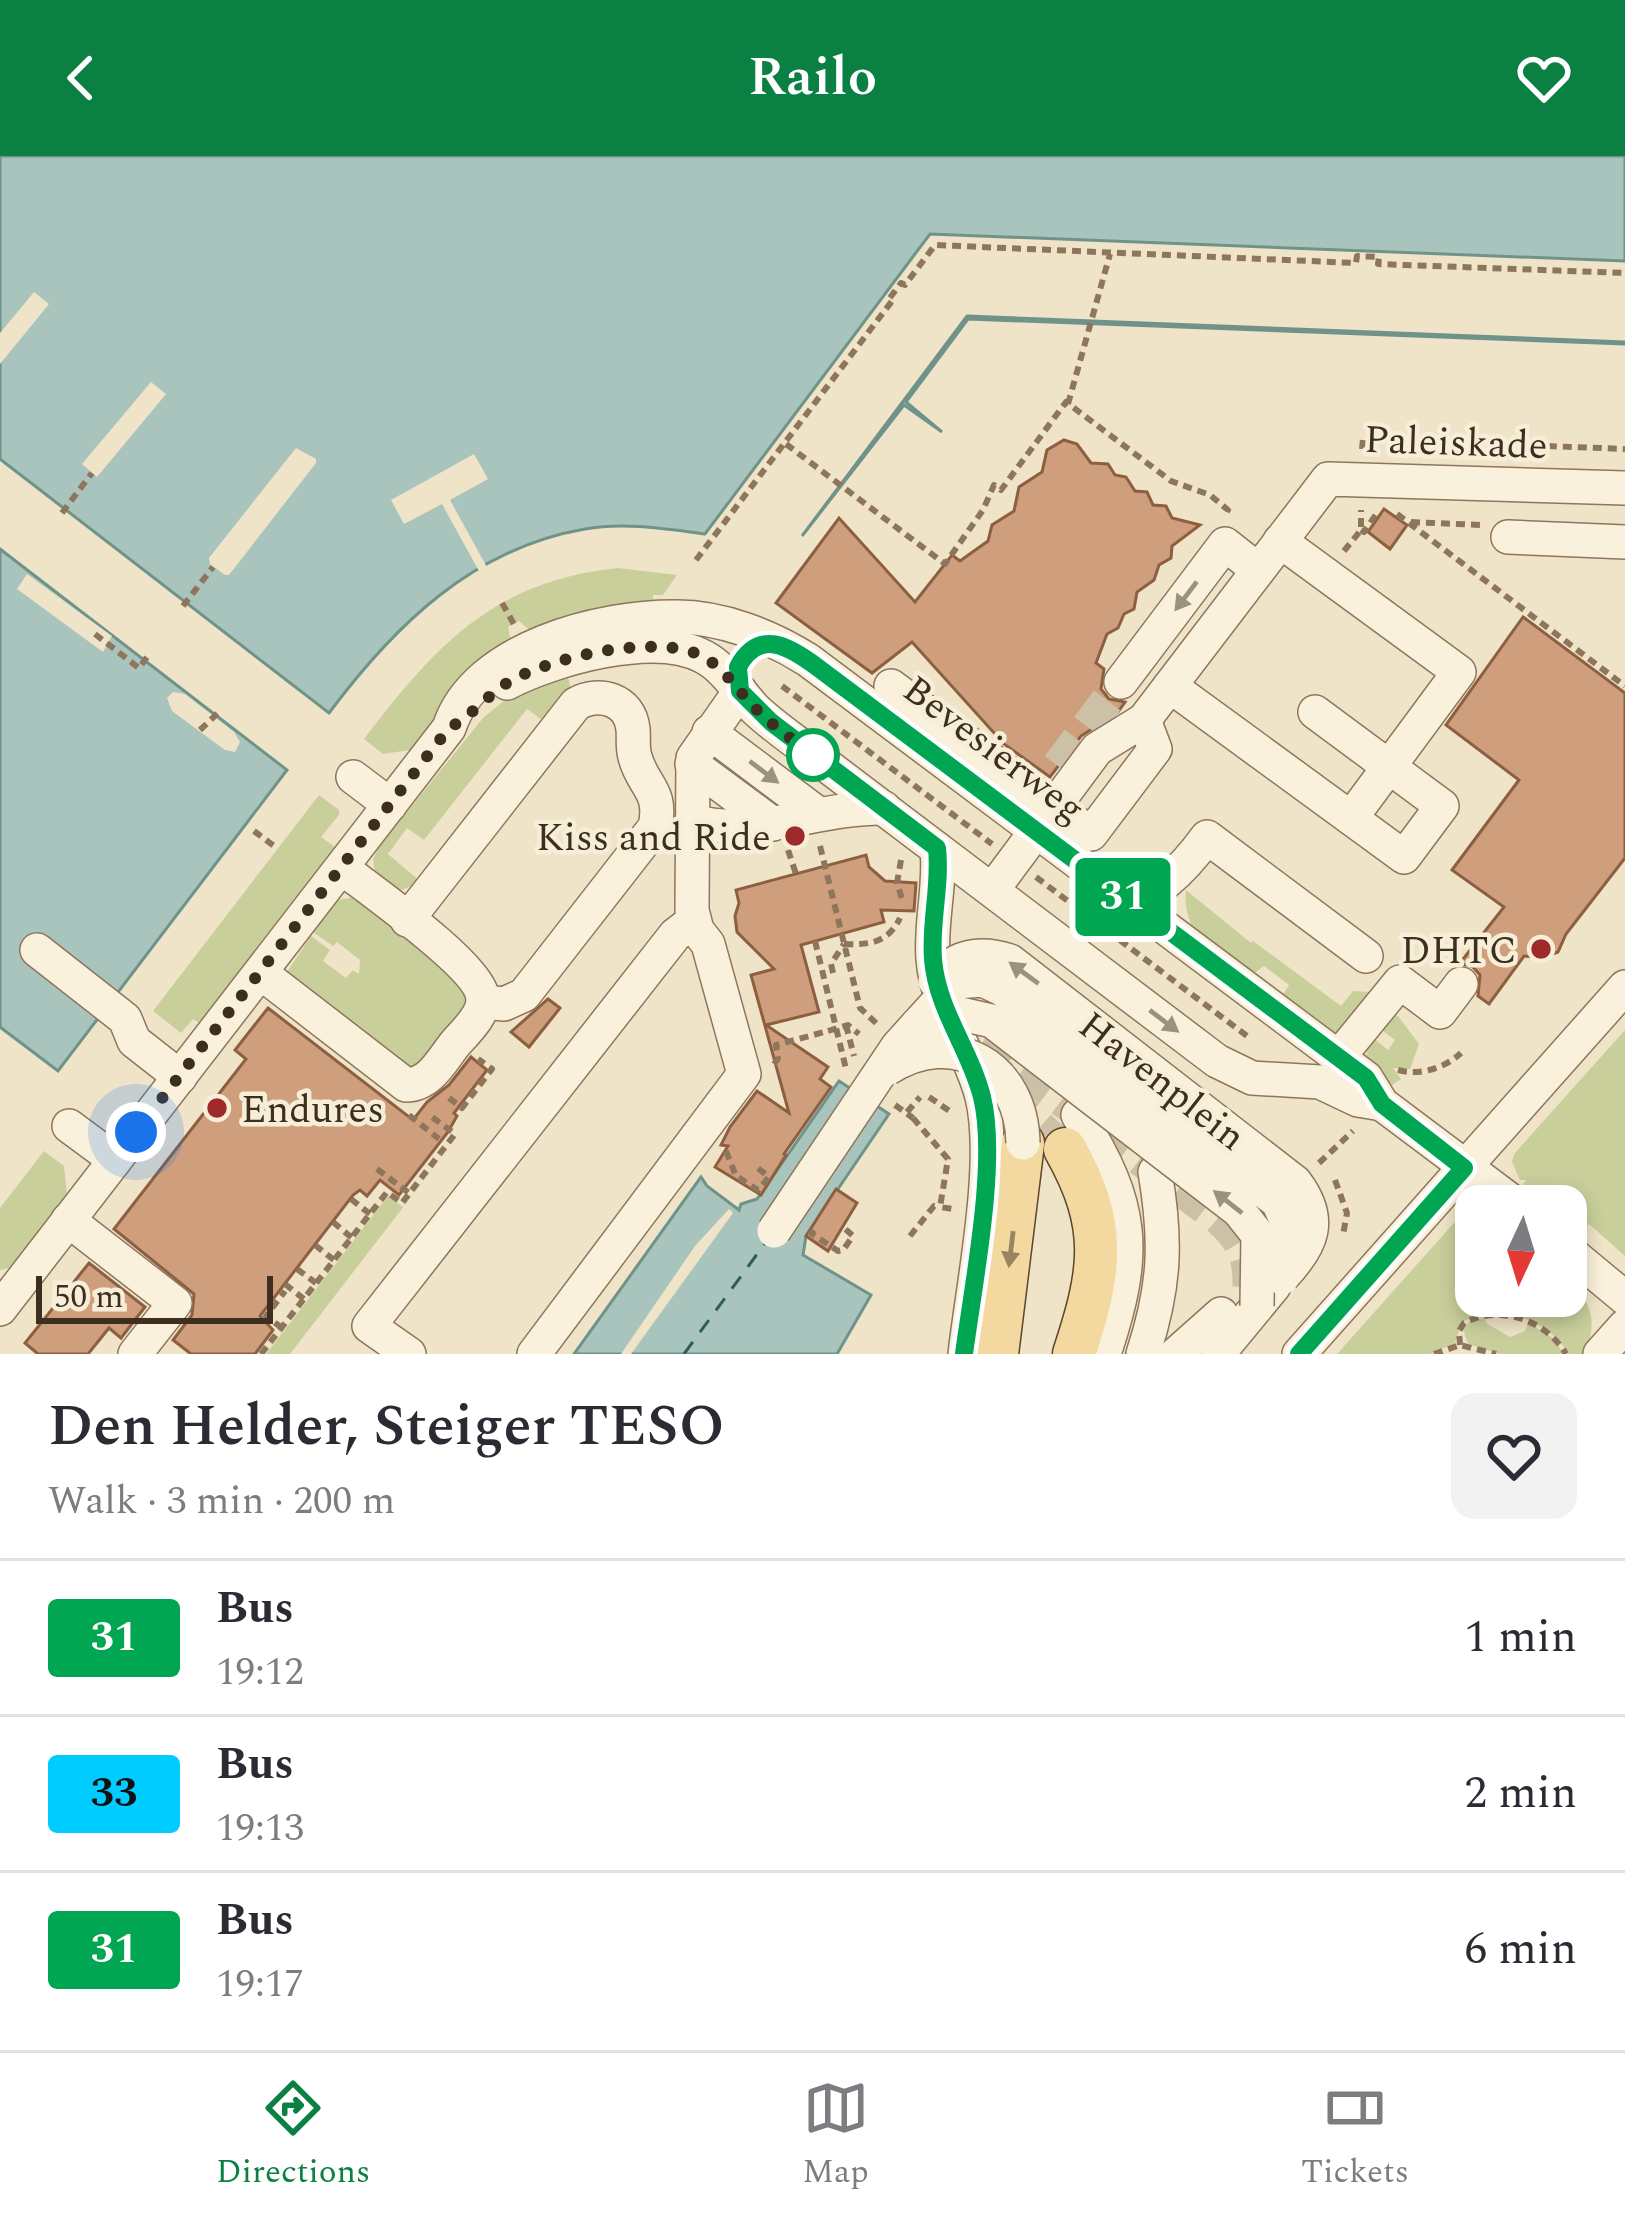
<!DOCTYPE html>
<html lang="en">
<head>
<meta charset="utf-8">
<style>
	:root { --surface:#fff; --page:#f2f2f3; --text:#2b2b33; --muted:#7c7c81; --line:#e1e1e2; --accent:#0b8043 }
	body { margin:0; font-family:Spectral,serif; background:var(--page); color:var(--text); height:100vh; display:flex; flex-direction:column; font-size:45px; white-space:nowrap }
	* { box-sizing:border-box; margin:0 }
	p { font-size:39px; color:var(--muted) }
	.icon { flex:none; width:66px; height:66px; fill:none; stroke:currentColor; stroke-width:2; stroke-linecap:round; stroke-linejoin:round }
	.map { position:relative; height:1198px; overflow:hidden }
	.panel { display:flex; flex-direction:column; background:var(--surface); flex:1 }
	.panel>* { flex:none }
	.badge { padding:0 24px; border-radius:9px; font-size:42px; line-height:78px }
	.needle { width:78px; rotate:184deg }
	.buttons { position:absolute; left:1455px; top:1029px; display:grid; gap:24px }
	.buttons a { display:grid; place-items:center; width:132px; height:132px; border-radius:24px; background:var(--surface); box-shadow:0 6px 18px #0003; font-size:60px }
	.scale { position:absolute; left:36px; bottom:30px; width:237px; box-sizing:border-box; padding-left:12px; border:6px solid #3d2e20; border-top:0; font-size:33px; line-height:42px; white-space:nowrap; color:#3d2e20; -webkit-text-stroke:9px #f7eed8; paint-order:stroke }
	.you { position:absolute; width:60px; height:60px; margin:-30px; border:9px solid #fff; border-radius:50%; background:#1a73e8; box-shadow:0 0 0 18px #1a73e833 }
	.map>.badge { position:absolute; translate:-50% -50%; box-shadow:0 0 0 6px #fff }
	.round { display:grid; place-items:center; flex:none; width:126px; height:126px; border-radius:24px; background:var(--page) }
	.headline { display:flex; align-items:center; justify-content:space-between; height:204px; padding:0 48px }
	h1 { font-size:57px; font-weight:600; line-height:90px }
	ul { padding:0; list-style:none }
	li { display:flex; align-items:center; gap:36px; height:156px; padding:0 48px; border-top:3px solid var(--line) }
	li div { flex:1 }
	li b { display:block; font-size:45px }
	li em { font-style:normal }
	li .badge { min-width:132px; font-weight:700; text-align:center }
	header { display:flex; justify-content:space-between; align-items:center; height:156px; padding:0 48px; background:var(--accent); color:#fff; font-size:54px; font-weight:600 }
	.dock { display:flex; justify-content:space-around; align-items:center; height:168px; border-top:3px solid var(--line); background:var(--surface); font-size:33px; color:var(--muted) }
	.dock a { display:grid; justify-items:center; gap:6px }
	.dock .on { color:var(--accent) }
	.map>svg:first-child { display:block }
</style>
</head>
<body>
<header><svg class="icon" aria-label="back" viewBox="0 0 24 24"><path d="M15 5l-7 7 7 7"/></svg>Railo<svg class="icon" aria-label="heart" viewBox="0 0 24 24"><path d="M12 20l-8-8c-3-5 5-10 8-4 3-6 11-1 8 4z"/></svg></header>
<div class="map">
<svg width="1625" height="1198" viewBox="0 0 1625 1198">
	<rect width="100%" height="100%" fill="#f0e4c8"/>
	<g fill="#c9cf9b">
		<path d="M 618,412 L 677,419 L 663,439 L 653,439 L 654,452 L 534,478 L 519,465 L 508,471 L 512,490 L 449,545 L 410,594 L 383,598 L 364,583 C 435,490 493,425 618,412 Z"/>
		<path d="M 567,516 L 571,534 L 546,567 L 527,553 L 424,684 L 407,672 L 388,698 L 421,726 L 399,735 L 375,717 L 373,704 L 378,692 L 483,562 L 510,540 Z"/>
		<path d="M 319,639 L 339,654 L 339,659 L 321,681 L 335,691 L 199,867 L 193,863 L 181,877 L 153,855 Z"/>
		<path d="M 1186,734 L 1251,787 L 1253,785 L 1341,850 L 1353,835 L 1369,836 L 1374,842 L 1332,884 L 1279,845 L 1289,829 L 1264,810 L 1248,822 C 1217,799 1181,778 1186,734 Z"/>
		<path d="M 355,741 L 457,821 L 467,845 L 461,863 L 413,914 L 285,819 L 311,780 L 330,794 L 323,805 L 346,822 L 353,814 L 359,818 L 360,804 L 337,786 L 333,790 L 313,776 L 338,744 Z"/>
		<path d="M 1391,859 L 1398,860 L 1419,888 L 1410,913 L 1393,912 L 1401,923 L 1392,929 L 1382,923 L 1366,900 L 1371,880 L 1388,894 L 1395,884 L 1379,872 Z"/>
		<path d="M 1625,874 L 1625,1100 L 1589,1068 L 1580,1078 L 1566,1066 L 1566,1050 L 1548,1050 L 1523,1028 L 1526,1024 L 1520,1024 L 1512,1006 L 1514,998 Z"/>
		<path d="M 462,975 L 290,1198 L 266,1198 L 388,1040 L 403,1051 Z"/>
		<path d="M 44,995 L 64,1010 L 67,1039 L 10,1112 L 0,1114 L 0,1052 Z"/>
		<path d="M 1470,1049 L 1477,1050 L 1476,1140 L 1566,1140 L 1566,1122 C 1592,1144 1598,1166 1585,1198 L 1569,1198 C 1546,1161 1501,1148 1462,1166 L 1455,1187 L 1430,1198 L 1337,1198 Z"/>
		<path d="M 1485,1161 L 1486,1167 L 1510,1181 L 1525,1175 L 1528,1167 L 1553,1182 L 1564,1198 L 1500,1198 L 1468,1188 L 1463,1173 L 1469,1166 Z"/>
	</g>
	<g fill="#a9c4bc" stroke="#6f938a" stroke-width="3">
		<path d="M 0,0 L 1625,0 L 1625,105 L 930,78 L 705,378 C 666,373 625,366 585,373 C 473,392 394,470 329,557 L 0,303 Z"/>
		<path d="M 967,160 L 1625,186 L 1625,188 L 968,163 L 906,246 L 942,276 L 904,249 L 802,380 Z"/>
		<path d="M 0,393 L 287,614 L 58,915 L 0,871 Z"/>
		<path d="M 839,925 L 889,958 L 806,1080 L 803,1099 L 871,1139 L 837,1198 L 574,1198 L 701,1021 L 707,1030 L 739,1054 L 741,1048 L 757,1043 Z"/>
	</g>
	<g fill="#f0e4c8">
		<path d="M 34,136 L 49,148 L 0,208 L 0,177 Z"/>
		<path d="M 151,226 L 166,238 L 97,321 L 82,308 Z"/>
		<path d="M 296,292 L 316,303 L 316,307 L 229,419 L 225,419 L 210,408 L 209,402 Z"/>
		<path d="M 474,298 L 488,323 L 450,344 L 488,413 L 480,417 L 442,348 L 404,368 L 391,344 Z"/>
		<path d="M 27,418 L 112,480 L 103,496 L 17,433 Z"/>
		<path d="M 173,536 L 185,538 L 234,576 L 240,586 L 235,596 L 225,594 L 172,555 L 167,542 Z"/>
		<path d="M 729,1053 L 733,1057 L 631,1198 L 621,1198 L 695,1090 Z"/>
	</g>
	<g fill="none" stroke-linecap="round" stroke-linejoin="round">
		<path stroke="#2f5d5a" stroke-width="3" stroke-dasharray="15 12" stroke-linecap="butt" d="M 684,1198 L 766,1086"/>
	</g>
	<g fill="#cf9f7d" stroke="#8d5f41" stroke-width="3">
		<path d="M 1064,284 L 1077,288 L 1091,307 L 1108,308 L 1115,319 L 1126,321 L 1135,335 L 1147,336 L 1153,349 L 1166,350 L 1172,362 L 1200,369 L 1172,390 L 1171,402 L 1159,409 L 1154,424 L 1137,436 L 1134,453 L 1124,458 L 1118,472 L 1107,478 L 1096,507 L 1104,513 L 1101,533 L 1109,543 L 1125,546 L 1118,556 L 1081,580 L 1050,621 L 1004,588 L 912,486 L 872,517 L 776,447 L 839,362 L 915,446 L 952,399 L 960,405 L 988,385 L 992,369 L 1014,355 L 1019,331 L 1042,316 L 1047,294 Z"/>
		<path d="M 1384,353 L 1407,369 L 1390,393 L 1368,376 Z"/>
		<path d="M 1523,461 L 1625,537 L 1625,702 L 1566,778 L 1558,796 L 1542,802 L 1524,800 L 1489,848 L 1478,840 L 1480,819 L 1473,811 L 1460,807 L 1504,751 L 1452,714 L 1519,624 L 1446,569 Z"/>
		<path d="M 866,699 L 869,711 L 885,725 L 916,727 L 914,755 L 881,754 L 884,766 L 801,789 L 819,856 L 766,869 L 828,911 L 820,923 L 831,931 L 784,998 L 786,999 L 761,1039 L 715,1011 L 728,990 L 721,989 L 730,971 L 757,935 L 789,957 L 751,819 L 774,813 L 737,776 L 735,760 L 739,747 L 736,734 Z"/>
		<path d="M 548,843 L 560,852 L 529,891 L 511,876 Z"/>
		<path d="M 268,852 L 413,964 L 427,946 L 449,929 L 471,901 L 487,914 L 454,957 L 457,960 L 448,976 L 399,1039 L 380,1024 L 367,1040 L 360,1034 L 353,1039 L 260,1160 L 273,1174 L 255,1198 L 191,1198 L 173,1184 L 192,1159 L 194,1138 L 114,1073 L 246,903 L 235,894 Z"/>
		<path d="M 836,1033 L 857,1047 L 828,1095 L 806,1080 Z"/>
		<path d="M 89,1107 L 145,1151 L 121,1182 L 109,1172 L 88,1198 L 38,1198 L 25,1187 Z"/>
	</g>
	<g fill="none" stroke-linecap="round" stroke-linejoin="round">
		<g stroke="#ccc0a6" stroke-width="33" stroke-dasharray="33 16" stroke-linecap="butt">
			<path d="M 1058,610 L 1121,526"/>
			<path d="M 936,871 L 981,885 L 999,897 L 1218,1062 C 1241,1082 1250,1100 1249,1131"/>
			<path d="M 1003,939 L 1065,993"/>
		</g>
		<defs>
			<g id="minor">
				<path d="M 1508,381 L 1625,386"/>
				<path d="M 1280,385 L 1459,516 L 1351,662"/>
				<path d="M 1121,526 L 1225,388 L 1258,414"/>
				<path d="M 507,527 C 553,503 655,474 704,501 C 725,512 739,536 755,553 C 773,570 794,584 813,599 L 1217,905 L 1252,922 L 1320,926 L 1358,944 L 1382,948"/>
				<path d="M 891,530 L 1091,678 L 1155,593 L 1144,564"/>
				<path d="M 1170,530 L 1404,701 L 1442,650 L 1315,556"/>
				<path d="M 709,576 L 817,657"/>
				<path d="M 692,608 L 773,668"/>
				<path d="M 353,621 L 390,649"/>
				<path d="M 692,665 C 757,683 818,651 884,652"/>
				<path d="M 937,693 C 941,730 930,766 933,803 C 937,854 970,893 982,941 C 998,1007 973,1128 965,1198"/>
				<path d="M 993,733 L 1097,593 L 1144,564 L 1328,323 L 1625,332"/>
				<path d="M 1136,751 C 1153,747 1153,736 1166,726 C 1182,713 1194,699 1207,681 L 1366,800"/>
				<path d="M 407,764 L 576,548 C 599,535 630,543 633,573 C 634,582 632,591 635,601 C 643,631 663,634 655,671 L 524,839 L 504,848 L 483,846"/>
				<path d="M 37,794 L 125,863 L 134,885 L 180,921"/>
				<path d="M 261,817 L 406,929 C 429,929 441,906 454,889 C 463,878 484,860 483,843 C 481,811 370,734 342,712"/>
				<path d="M 1337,903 L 1400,826 L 1440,856 L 1461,828"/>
				<path d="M 1078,959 C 1135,1050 1138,1096 1104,1198"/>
				<path d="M 69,970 L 115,1004"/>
				<path d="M 68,1064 L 175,1147 L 135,1198"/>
				<path d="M 1566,1093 L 1625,1142"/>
				<path d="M 0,1153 L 449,572 C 475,491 602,460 677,461 C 722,461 770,480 808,504 L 1366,922 L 1382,948 L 1518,1050"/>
				<path d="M 409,1198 L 369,1170 L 675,779 L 693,765"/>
				<path d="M 534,1198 L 744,918 L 708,788 L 697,774 L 692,754 L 693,602 L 740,535"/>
				<path d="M 1143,1198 C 1165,1131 1167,1086 1155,1016"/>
				<path d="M 1176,1198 L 1221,1158"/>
				<path d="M 1218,1198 L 1274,1130"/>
				<path d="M 1299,1198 L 1625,831"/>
				<path d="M 1600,1198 L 1625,1170"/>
			</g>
			<g id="major">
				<path d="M 1065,993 C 1109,1071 1101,1116 1074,1198"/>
				<path d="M 997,1198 L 1023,987"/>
			</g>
		</defs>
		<use href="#minor" stroke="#8d765c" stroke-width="36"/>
		<use href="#major" stroke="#5b4430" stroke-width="45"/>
		<g stroke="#8d765c" stroke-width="6" stroke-dasharray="9 6" stroke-linecap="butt">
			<path d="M 1068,248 L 1110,98"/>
			<path d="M 786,288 L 945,408 L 983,354 L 994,329 L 1001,334 L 1066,246 L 1171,325 L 1210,339 L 1228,354 L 1224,359"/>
			<path d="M 1362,293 L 1363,283 L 1625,293"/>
			<path d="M 62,357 L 92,317"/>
			<path d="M 1397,358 L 1625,530"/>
			<path d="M 1411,366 L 1482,369"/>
			<path d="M 1361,374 L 1364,376 L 1377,357"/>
			<path d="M 1344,395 L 1361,374 L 1361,354"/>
			<path d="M 696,404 L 892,145 L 889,143 L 901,127 L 905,129 L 935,89 L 1356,107 L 1357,100 L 1379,101 L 1378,108 L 1625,117"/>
			<path d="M 502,447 L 515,470"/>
			<path d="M 183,450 L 213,411"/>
			<path d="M 95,478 L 139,512 L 147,501"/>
			<path d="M 782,530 L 992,688"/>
			<path d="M 200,574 L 219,556"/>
			<path d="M 254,675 L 278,693"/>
			<path d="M 820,690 L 860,852 L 877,868"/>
			<path d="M 788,694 L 796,718"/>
			<path d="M 901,704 L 897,727 L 902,743"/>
			<path d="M 1036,721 L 1251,883"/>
			<path d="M 815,785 L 846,913"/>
			<path d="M 844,788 C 869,789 888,787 900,762"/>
			<path d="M 833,817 L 831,808 L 844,788"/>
			<path d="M 774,908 L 778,903 L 776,889 L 828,875"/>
			<path d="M 1398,914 C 1420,920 1445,912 1461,897"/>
			<path d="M 929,941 L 951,956"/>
			<path d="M 449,942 L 462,952 L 492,913 L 478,903"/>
			<path d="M 907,956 L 920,941"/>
			<path d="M 409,959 L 439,983"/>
			<path d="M 913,962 L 948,1003 L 940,1051 L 953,1053"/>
			<path d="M 726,995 L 736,1020 L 758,1034 L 769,1021 L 754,1009"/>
			<path d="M 1319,1007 L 1353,975"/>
			<path d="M 377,1013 L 409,1037"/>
			<path d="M 1335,1024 L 1347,1057 L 1343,1079"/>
			<path d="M 351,1043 L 370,1058"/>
			<path d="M 333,1066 L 352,1082"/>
			<path d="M 814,1074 L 811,1077 L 838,1095 L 843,1094 L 853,1080 L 843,1071"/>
			<path d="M 910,1080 L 934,1050 L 940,1051"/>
			<path d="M 315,1089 L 334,1104"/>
			<path d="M 297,1113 L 316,1127"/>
			<path d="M 285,1128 L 304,1143"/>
			<path d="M 282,1172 L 266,1160 L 285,1135"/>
			<path d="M 1460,1189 L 1459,1175 L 1464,1167 C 1500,1148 1546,1164 1566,1198"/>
			<path d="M 261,1198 L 387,1036 L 402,1047 L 455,978 L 428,958"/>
			<path d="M 1434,1198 L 1460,1189 L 1496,1198"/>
		</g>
		<use href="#minor" stroke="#faf1dc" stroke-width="33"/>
		<use href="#major" stroke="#f3d9a0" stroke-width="42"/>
		<defs>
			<g id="minor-bridge">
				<path d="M 935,825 C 955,799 980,795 1010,805 L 1295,1026 C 1324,1064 1312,1089 1283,1120"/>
				<path d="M 918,868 L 961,858 L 992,865 L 1239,1055 L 1258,1079 L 1257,1150"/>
				<path d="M 887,913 C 953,870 1022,910 1023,987"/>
				<path d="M 774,1075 L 898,890 L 956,826 L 983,824 L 1002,833 L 1278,1046 L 1287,1066 L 1282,1122"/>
			</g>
		</defs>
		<use href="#minor-bridge" stroke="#8d765c" stroke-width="36" stroke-linecap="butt"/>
		<g stroke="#8d765c" stroke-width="6" stroke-dasharray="9 6" stroke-linecap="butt">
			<path d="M 846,869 L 854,900"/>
			<path d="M 828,875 L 848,869 L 859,878"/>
			<path d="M 895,949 L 913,962"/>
		</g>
		<use href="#minor-bridge" stroke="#faf1dc" stroke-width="33"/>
	</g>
	<defs><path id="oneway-solid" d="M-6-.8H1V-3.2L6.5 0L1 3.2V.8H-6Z" transform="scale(3)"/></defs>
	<g fill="#9c907e">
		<use href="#oneway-solid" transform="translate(1186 440) rotate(127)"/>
		<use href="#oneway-solid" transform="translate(764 616) rotate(37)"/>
		<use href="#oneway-solid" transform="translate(1024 817) rotate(-144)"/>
		<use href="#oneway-solid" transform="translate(1164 865) rotate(37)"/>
		<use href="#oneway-solid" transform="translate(1228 1046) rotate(-142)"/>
	</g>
	<use fill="#988460" href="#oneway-solid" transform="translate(1011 1093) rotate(97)"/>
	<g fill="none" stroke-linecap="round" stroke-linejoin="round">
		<defs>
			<path id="line" d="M 964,1198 C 973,1129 998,1006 982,941 C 970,893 937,854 933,803 C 930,766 941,730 937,692 L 771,566 L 740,535 L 738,511 C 759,472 789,490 817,511 L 1366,922 L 1382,948 L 1464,1012 L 1299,1198"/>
		</defs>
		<use href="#line" stroke="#fff" stroke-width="27"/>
		<use href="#line" stroke="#00a651" stroke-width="18"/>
		<path stroke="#3d2e20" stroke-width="12" stroke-dasharray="0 21.6" d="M 136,976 L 449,572 C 471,560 486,541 507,527 C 549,501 660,476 704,501 C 725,513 739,536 756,553 C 773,570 795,586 813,599"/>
	</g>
	<circle fill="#fff" stroke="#00a651" stroke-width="6" cx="813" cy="599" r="24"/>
	<g fill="#9e2a2b" stroke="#f7eed8" stroke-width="4.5">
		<circle cx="795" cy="680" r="12"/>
		<circle cx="1541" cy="793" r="12"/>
		<circle cx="217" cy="952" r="12"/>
	</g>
	<g text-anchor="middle" stroke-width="9" stroke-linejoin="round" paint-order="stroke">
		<g font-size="39" fill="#3d2e20" stroke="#f7eed8">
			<text transform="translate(1456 285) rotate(2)" y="14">Paleiskade</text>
			<text transform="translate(995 592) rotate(37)" y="14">Bevesierweg</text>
			<text transform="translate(1163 924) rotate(38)" y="14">Havenplein</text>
		</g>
		<g font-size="39" fill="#3d2e20" stroke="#f7eed8" text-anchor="end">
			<text x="771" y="694">Kiss and Ride</text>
			<text x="1517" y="807">DHTC</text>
			<text x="241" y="966" text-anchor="start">Endures</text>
		</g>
	</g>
</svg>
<div class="buttons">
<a><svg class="needle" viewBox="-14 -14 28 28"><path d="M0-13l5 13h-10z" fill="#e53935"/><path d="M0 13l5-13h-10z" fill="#7c7c81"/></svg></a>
</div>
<div class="scale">50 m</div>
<div class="you" style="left:136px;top:976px"></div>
<b class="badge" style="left:1123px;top:741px;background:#00a651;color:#fff">31</b>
</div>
<section class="panel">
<div class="headline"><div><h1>Den Helder, Steiger TESO</h1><p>Walk · 3 min · 200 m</p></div><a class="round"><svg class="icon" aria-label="heart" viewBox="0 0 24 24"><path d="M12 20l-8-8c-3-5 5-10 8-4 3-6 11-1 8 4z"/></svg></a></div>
<ul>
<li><span class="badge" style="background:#00a651;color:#fff">31</span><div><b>Bus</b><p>19:12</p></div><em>1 min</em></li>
<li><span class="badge" style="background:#0cf;color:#111">33</span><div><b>Bus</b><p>19:13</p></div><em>2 min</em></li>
<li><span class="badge" style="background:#00a651;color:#fff">31</span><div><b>Bus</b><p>19:17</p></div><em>6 min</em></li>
</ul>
</section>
<nav class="dock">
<a class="on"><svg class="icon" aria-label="directions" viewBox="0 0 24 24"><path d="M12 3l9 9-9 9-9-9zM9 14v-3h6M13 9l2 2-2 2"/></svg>Directions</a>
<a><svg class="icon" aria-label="map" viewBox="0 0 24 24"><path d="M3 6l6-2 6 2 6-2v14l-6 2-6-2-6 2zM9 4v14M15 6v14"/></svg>Map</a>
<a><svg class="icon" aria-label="tickets" viewBox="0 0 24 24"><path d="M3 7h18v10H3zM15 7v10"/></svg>Tickets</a>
</nav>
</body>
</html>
